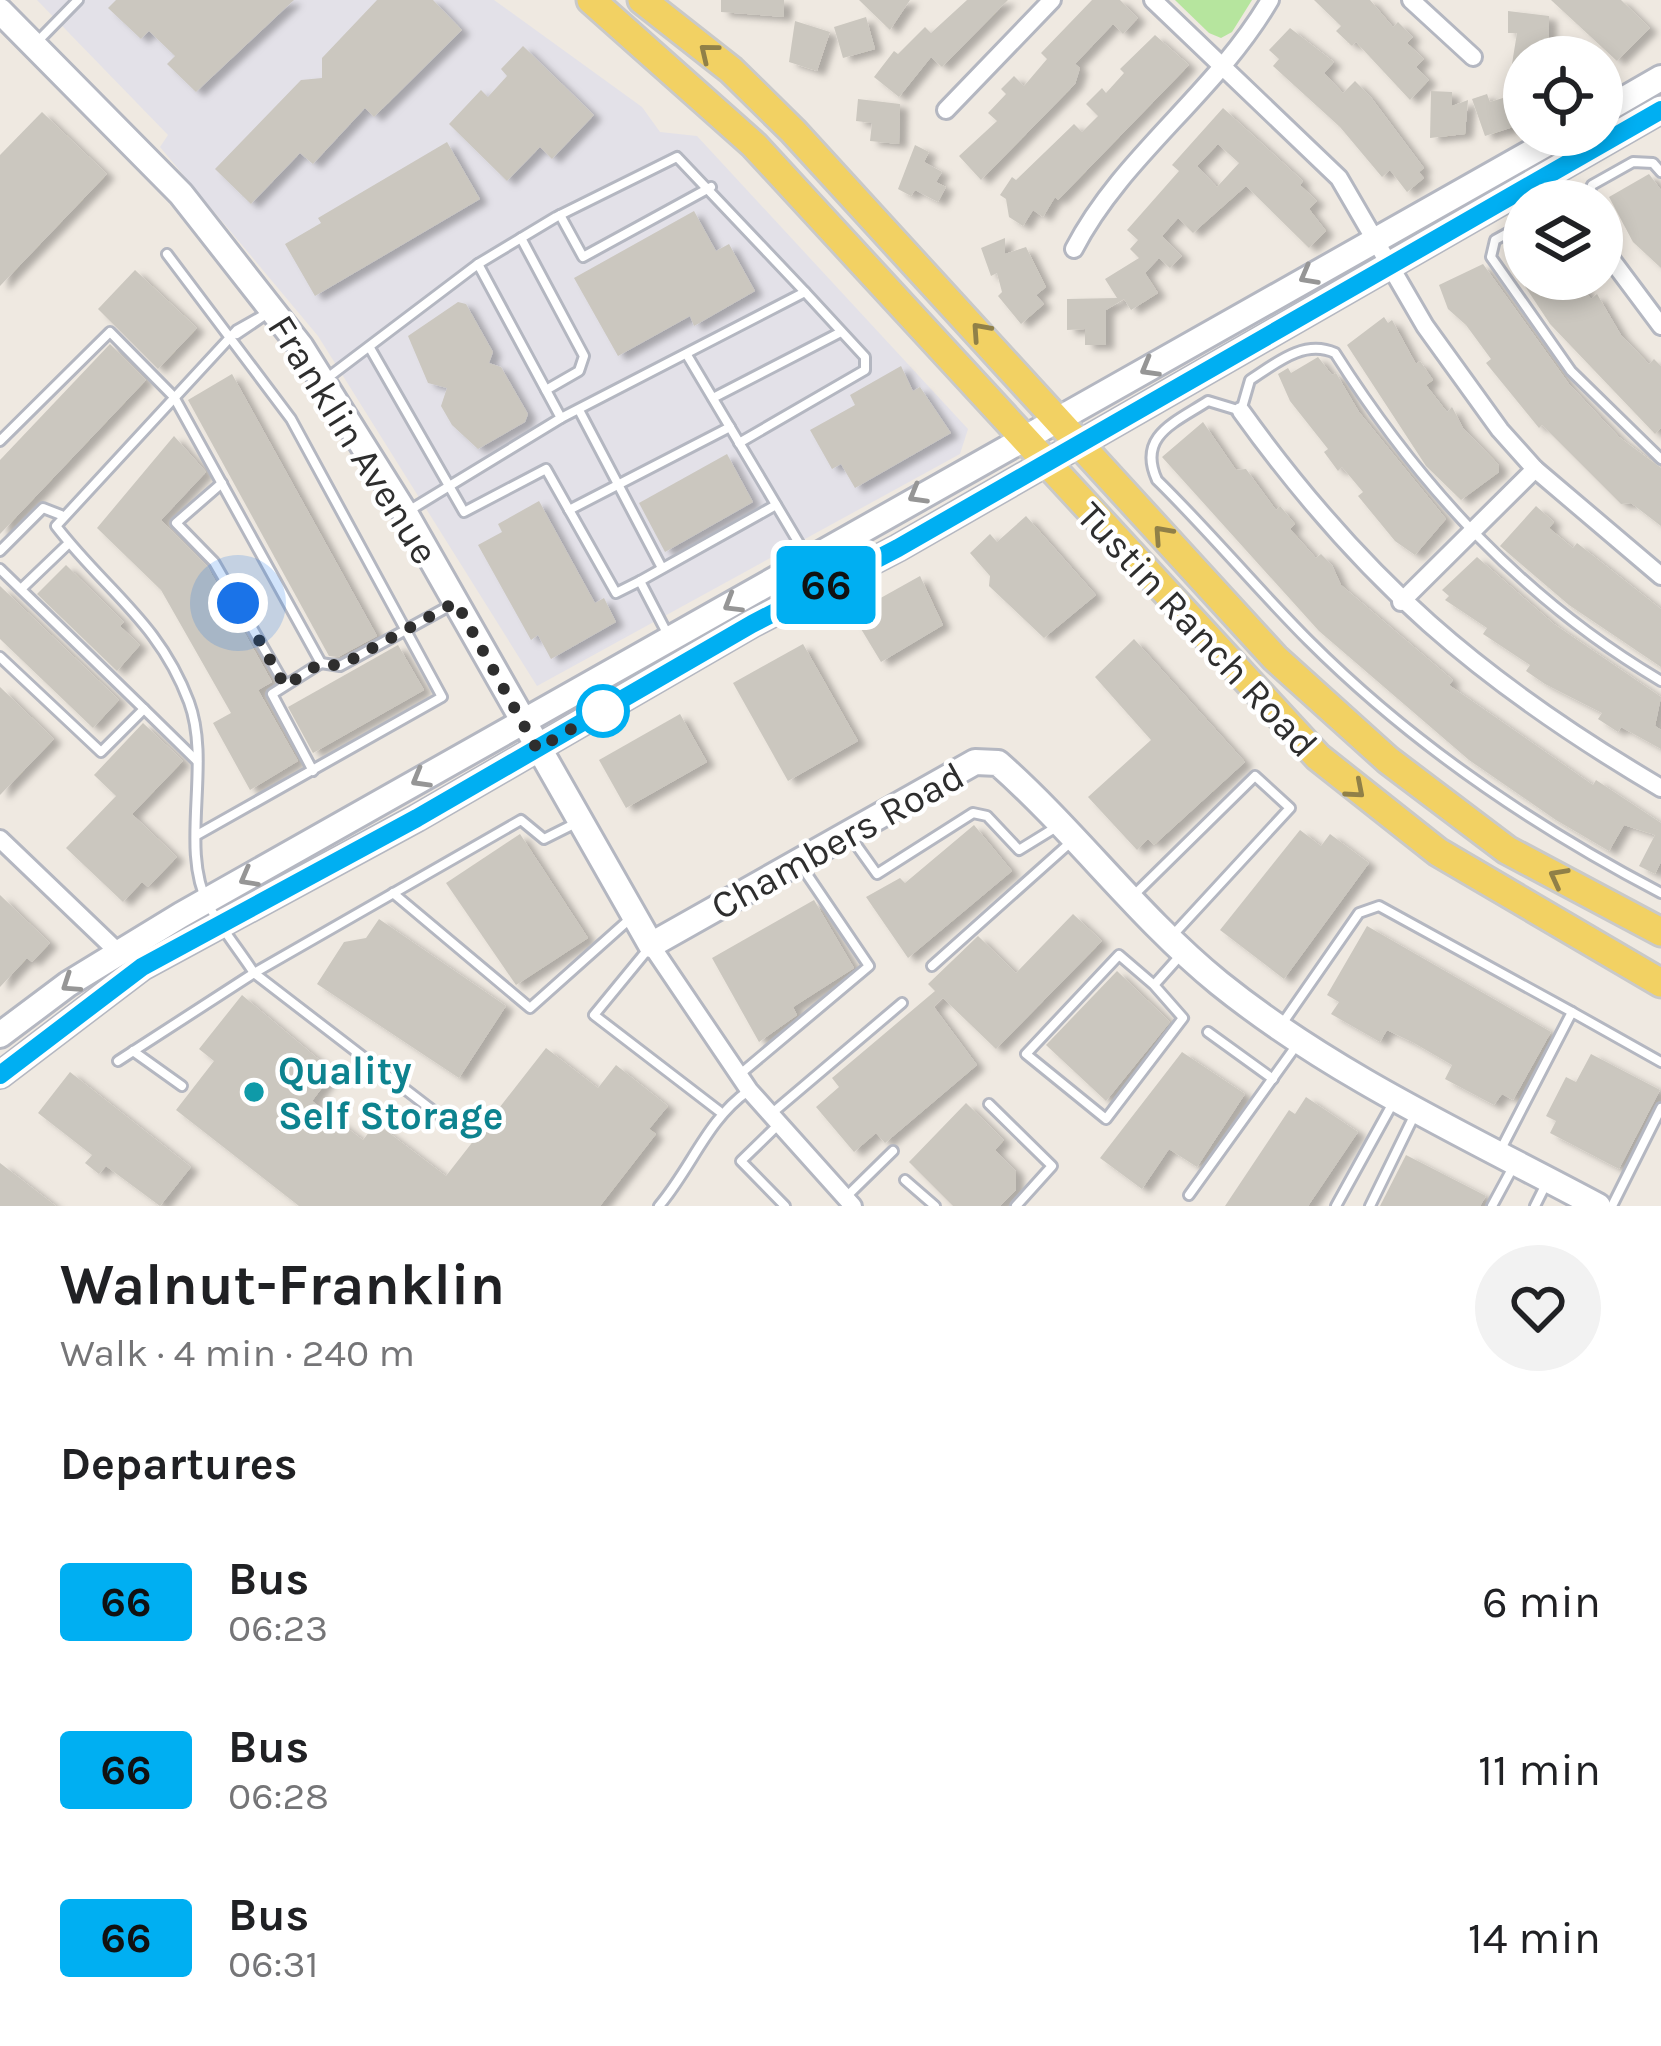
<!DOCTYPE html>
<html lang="en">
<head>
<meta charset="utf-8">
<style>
	:root { --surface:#fff; --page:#f2f2f2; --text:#202124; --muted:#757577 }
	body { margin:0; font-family:Karla,sans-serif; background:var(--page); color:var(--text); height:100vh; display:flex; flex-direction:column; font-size:45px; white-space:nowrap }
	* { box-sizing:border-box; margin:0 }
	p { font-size:39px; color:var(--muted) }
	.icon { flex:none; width:66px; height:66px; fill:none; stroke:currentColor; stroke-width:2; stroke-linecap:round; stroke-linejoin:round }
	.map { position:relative; height:1206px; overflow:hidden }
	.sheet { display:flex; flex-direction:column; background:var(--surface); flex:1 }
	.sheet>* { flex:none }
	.badge { padding:0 24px; border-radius:9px; font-size:42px; line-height:78px }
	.buttons { position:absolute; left:1503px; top:36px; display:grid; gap:24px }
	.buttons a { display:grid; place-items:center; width:120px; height:120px; border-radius:50%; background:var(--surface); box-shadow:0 6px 18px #0003; font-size:60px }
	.you { position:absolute; width:60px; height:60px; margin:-30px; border:9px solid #fff; border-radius:50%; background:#1a73e8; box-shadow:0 0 0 18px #1a73e833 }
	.map>.badge { position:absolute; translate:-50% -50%; box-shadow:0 0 0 6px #fff }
	h2 { padding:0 60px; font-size:45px; line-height:108px }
	.round { display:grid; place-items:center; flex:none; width:126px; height:126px; border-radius:63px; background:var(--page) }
	.head { display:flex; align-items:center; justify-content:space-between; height:204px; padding:0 60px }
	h1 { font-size:57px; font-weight:700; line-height:90px }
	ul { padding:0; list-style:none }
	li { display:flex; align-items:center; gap:36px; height:168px; padding:0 60px }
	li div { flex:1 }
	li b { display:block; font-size:45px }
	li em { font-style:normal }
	li .badge { min-width:132px; font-weight:700; text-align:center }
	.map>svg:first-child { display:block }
</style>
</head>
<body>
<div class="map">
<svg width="1661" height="1206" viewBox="0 0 1661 1206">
	<defs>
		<filter id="shadow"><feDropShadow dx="8" dy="4.5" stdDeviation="3" flood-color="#0004"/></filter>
	</defs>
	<rect width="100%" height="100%" fill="#efe9e1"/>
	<path fill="#e3e1e8" d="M 37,0 L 494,0 L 642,107 L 660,132 L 697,136 L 968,429 L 960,454 L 537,686 L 318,336 L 160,147 L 168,135 Z"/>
	<path fill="#b6e59e" d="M 1175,0 L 1252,0 L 1232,32 L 1221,38 L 1209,33 Z"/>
	<g fill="#cbc7bf" fill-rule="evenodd" filter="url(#shadow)">
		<path d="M 116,0 L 294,0 L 196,92 L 167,64 L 175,56 L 149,31 L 141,39 L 108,8 Z"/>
		<path d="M 377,0 L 433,0 L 462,30 L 374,117 L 365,108 L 313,164 L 300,153 L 251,204 L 215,169 L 301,80 L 322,78 L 322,58 Z"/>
		<path d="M 721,0 L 784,0 L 784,17 L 721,12 Z"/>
		<path d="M 859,0 L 910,0 L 890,30 Z"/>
		<path d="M 967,0 L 1008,0 L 942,67 L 931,57 L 899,97 L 874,77 L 894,51 L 898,54 L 925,27 L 931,33 Z"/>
		<path d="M 1092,0 L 1120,0 L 1138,18 L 1123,34 L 1113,24 L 1075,64 L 1080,68 L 1075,84 L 981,180 L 959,156 L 997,121 L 988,113 L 1006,94 L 1001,89 L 1014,76 L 1024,86 L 1047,59 L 1041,53 Z"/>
		<path d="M 1314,0 L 1370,0 L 1393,27 L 1398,22 L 1413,37 L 1407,43 L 1424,59 L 1416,67 L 1429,80 L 1410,100 L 1356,42 L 1352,46 L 1336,31 L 1341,26 Z"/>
		<path d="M 1551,0 L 1621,0 L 1650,28 L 1617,61 Z"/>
		<path d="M 1508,11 L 1549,16 L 1549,57 L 1524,57 L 1524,72 L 1511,70 L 1517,33 L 1508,33 Z"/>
		<path d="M 866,17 L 875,49 L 843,58 L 834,27 Z"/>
		<path d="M 795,21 L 830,32 L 817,71 L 789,62 Z"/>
		<path d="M 1290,28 L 1334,62 L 1324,73 L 1343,93 L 1355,81 L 1370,96 L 1424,168 L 1419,172 L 1424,178 L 1407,192 L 1390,170 L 1382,177 L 1340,127 L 1273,66 L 1279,59 L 1269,50 Z"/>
		<path d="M 1155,35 L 1189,65 L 1058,200 L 1055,197 L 1043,217 L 1033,210 L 1023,226 L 1009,217 L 1006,199 L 1000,195 L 1012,177 L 1016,180 L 1074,124 L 1082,132 L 1098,116 L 1086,104 L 1102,88 L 1106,93 L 1124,73 L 1120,69 Z"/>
		<path d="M 523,46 L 594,115 L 552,159 L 540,147 L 507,181 L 449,124 L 481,90 L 488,97 L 507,76 L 501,69 Z"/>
		<path d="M 1431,91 L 1452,92 L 1452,106 L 1468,100 L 1465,134 L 1430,138 Z"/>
		<path d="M 1487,94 L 1490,102 L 1503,98 L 1513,127 L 1485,136 L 1472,99 Z"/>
		<path d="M 858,99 L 900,104 L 899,144 L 870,141 L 872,123 L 856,121 Z"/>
		<path d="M 1223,108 L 1303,181 L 1300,185 L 1317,201 L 1309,209 L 1326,231 L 1309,248 L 1246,186 L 1193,233 L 1178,218 L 1162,236 L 1182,256 L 1170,268 L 1159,258 L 1145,273 L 1158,293 L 1131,310 L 1124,299 L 1106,310 L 1106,345 L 1085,345 L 1085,329 L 1067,330 L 1067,299 L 1117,298 L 1105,279 L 1139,258 L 1130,249 L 1138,240 L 1127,230 L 1179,171 L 1172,165 ZM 1218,144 L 1239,163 L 1217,187 L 1197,166 Z"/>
		<path d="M 42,112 L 107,174 L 0,286 L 0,155 Z"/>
		<path d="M 447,142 L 480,199 L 315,296 L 285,244 L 321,223 L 318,218 Z"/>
		<path d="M 915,145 L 929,152 L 924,162 L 942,172 L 936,182 L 946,187 L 938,202 L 915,190 L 911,196 L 898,189 Z"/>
		<path d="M 1649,174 L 1661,190 L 1661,268 L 1633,242 L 1609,197 Z"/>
		<path d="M 694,211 L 716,251 L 729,244 L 755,291 L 694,326 L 690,316 L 618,356 L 574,278 Z"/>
		<path d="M 1005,238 L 1005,254 L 1026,247 L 1046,287 L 1036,295 L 1044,304 L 1021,324 L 998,296 L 1002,292 L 997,273 L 991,276 L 981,248 Z"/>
		<path d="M 1524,251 L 1524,279 L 1560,279 L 1565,285 L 1576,279 L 1591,299 L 1597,294 L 1621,335 L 1649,364 L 1654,359 L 1661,366 L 1661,428 L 1655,434 L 1550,324 L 1509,262 Z"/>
		<path d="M 1483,264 L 1569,384 L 1619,437 L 1661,468 L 1661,526 L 1631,503 L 1621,504 L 1542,425 L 1539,428 L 1486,363 L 1491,359 L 1466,325 L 1448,309 L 1439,285 Z"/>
		<path d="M 135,270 L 197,328 L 158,369 L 98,309 Z"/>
		<path d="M 458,302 L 466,304 L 493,352 L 489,363 L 501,367 L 528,414 L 525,422 L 478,449 L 452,425 L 441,406 L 447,388 L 428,383 L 408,336 Z"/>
		<path d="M 1384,317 L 1388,323 L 1392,320 L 1416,364 L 1420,361 L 1433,380 L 1426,385 L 1447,412 L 1452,407 L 1463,428 L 1499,465 L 1499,472 L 1461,500 L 1426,466 L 1347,345 Z"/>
		<path d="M 110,344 L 146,380 L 0,534 L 0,460 Z"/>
		<path d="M 1318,357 L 1332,375 L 1336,373 L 1359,412 L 1446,519 L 1415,555 L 1395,541 L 1358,496 L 1363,492 L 1342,467 L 1338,471 L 1324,452 L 1328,449 L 1290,401 L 1278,374 L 1288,368 L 1291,373 Z"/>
		<path d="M 901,366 L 913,391 L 920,387 L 951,433 L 855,488 L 841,464 L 832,469 L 810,430 L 855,405 L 850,395 Z"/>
		<path d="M 232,374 L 377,636 L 338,657 L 329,656 L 188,400 Z"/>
		<path d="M 1203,422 L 1236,470 L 1246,469 L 1276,510 L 1280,506 L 1295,524 L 1290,529 L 1316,558 L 1321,554 L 1332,565 L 1341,585 L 1453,680 L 1449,685 L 1593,785 L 1596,780 L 1661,823 L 1661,862 L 1655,874 L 1639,866 L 1655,835 L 1624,825 L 1609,851 L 1556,820 L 1469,760 L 1319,631 L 1162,457 Z"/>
		<path d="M 174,436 L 206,472 L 161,520 L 207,566 L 272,682 L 258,690 L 298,761 L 250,790 L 213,723 L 231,713 L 161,590 L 97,528 Z"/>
		<path d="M 727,454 L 753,502 L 665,552 L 639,503 Z"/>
		<path d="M 539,501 L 595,603 L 604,598 L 616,622 L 551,659 L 538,635 L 531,640 L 478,545 L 502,532 L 498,524 Z"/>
		<path d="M 1536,506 L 1554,522 L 1549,528 L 1573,548 L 1577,543 L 1661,609 L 1661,667 L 1569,605 L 1500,546 Z"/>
		<path d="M 1026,516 L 1096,595 L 1044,638 L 989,586 L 990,576 L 970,553 L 990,534 L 997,542 Z"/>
		<path d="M 1477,557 L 1554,624 L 1661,697 L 1655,726 L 1661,730 L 1661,749 L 1621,727 L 1618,732 L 1598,719 L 1602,713 L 1545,684 L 1526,671 L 1530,665 L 1483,634 L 1487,628 L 1445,600 L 1449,596 L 1442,590 Z"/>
		<path d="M 66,565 L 124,622 L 120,626 L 140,645 L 117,671 L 37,594 Z"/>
		<path d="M 920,576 L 943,625 L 881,662 L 852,614 Z"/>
		<path d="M 0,586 L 119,700 L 93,728 L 0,639 Z"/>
		<path d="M 1134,639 L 1245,762 L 1154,845 L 1148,839 L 1137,850 L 1088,797 L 1151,740 L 1095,677 Z"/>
		<path d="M 803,644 L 858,741 L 788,781 L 733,683 Z"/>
		<path d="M 398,645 L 424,690 L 313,753 L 288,707 Z"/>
		<path d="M 0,687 L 54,739 L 0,795 Z"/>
		<path d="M 680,714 L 707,762 L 626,808 L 599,760 Z"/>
		<path d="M 143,723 L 183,761 L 132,814 L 177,857 L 148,887 L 142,882 L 123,902 L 66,848 L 116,796 L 94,775 Z"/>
		<path d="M 974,825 L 1012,871 L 908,958 L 866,897 L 900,878 L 905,883 Z"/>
		<path d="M 1300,830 L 1321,846 L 1330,834 L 1369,863 L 1284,979 L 1220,930 Z"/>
		<path d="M 520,834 L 588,938 L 516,985 L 446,883 Z"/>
		<path d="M 0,895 L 50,943 L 32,962 L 27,958 L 0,987 Z"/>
		<path d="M 814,900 L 854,968 L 793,1007 L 797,1015 L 759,1042 L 712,958 Z"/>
		<path d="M 1073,914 L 1102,941 L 996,1049 L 943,998 L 934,1007 L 977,1065 L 885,1143 L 876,1133 L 854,1152 L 816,1107 L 839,1087 L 832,1078 L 935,991 L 928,984 L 978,936 L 1016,973 Z"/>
		<path d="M 379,919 L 506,1006 L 459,1078 L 317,984 L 344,942 L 366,938 Z"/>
		<path d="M 1367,926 L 1551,1032 L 1513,1100 L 1502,1094 L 1494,1105 L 1445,1079 L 1452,1065 L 1414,1043 L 1387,1030 L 1380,1042 L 1331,1014 L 1339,1002 L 1327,995 Z"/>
		<path d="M 1117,971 L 1170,1022 L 1106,1101 L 1046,1045 Z"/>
		<path d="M 242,995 L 334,1072 L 312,1101 L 363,1140 L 376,1123 L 446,1176 L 546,1048 L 598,1088 L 616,1065 L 668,1106 L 649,1129 L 656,1134 L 600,1206 L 299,1206 L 176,1110 L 214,1061 L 199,1049 Z"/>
		<path d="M 1182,1052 L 1245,1094 L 1197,1167 L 1169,1149 L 1142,1189 L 1100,1158 Z"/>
		<path d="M 1591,1054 L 1660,1090 L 1619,1169 L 1550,1133 L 1556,1121 L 1546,1116 L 1566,1077 L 1576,1082 Z"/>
		<path d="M 70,1072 L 191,1167 L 160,1206 L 106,1166 L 99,1174 L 85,1163 L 92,1155 L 38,1113 Z"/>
		<path d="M 1306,1097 L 1358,1132 L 1308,1206 L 1225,1206 L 1289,1110 L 1295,1114 Z"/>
		<path d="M 966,1103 L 1004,1140 L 995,1150 L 1016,1171 L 1016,1190 L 1000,1206 L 953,1206 L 909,1162 Z"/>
		<path d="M 1406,1155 L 1486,1196 L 1480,1206 L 1380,1206 Z"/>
		<path d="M 0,1163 L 56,1206 L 0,1206 Z"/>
	</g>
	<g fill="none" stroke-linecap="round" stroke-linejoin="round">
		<defs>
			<g id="lane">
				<path d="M 36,43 L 78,0"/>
				<path d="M 1586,201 L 1592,185 L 1633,162 L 1653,163 L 1661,172"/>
				<path d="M 560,215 L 583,257 L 711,187"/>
				<path d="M 1524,224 L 1495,240 L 1491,257 L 1571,371 L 1661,459"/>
				<path d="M 521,238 L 584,356 L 579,371 L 546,390"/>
				<path d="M 167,254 L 291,419 L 442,697 L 197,835"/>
				<path d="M 478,264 L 556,217 L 677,157 L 805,292 L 561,418"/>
				<path d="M 262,316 L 237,330 L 56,526 C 106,591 159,622 189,702 C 212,764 179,848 208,904 C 220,927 239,950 254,973 L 521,820 L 544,839 L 574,824"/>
				<path d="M 237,334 L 262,317"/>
				<path d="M 370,348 L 464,512 L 546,469 L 616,593 L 640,581 L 668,635"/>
				<path d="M 687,355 L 806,555"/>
				<path d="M 326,379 L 478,264 L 561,418 L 410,510"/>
				<path d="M 713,398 L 841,332"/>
				<path d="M 579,410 L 662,568"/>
				<path d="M 0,441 L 110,332 L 174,397 L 321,663 L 272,694 L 313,771"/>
				<path d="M 739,443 L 865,370 L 865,357 L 805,292"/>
				<path d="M 222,483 L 176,523 L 214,562 L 285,685"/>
				<path d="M 569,510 L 730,427"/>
				<path d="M 0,551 L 43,508 L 61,515"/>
				<path d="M 0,569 L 144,709"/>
				<path d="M 640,581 L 776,505"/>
				<path d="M 21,589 L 69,543"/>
				<path d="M 0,657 L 101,752 L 144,709 L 197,761"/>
				<path d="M 321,663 L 340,666 L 453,604"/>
				<path d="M 1661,681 C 1524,600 1420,487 1335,353 C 1304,339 1276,363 1250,380 L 1241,411 L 1208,401 C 1174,423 1137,436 1157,480 C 1210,532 1257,589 1309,641 C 1412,744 1533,826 1661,893"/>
				<path d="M 852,839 L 877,874 L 973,813 L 987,816 L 1019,850 L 1058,826"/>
				<path d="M 393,893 L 530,1008 L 632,917"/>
				<path d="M 1134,895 L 1255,776 L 1290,808 L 1171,937"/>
				<path d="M 649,948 L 594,1015 L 719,1111"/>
				<path d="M 932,966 L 1072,841"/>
				<path d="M 1154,985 L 1183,1018 L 1106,1119 L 1026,1054 L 1119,955 L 1154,985 L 1179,957"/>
				<path d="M 1282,1024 L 1359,913 L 1379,906 L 1572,1012"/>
				<path d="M 1208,1032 L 1273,1079"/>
				<path d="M 133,1051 L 182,1086"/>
				<path d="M 118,1061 L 254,973 L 453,1126"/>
				<path d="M 739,1075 L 869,966 L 802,867"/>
				<path d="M 989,1104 L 1052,1166 L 1016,1206"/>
				<path d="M 771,1114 L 902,1003"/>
				<path d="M 777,1126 L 741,1161 L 785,1206"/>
				<path d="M 1501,1149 L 1572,1012 L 1661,1062"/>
				<path d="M 905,1180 L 935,1206"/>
				<path d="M 1189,1195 L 1296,1046"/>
				<path d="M 846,1197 L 893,1151"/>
				<path d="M 659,1206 C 692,1167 707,1120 748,1091"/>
				<path d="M 1336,1206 L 1394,1101"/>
				<path d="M 1370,1206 L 1414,1116"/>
				<path d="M 1492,1206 L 1512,1169"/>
				<path d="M 1535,1206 L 1545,1186"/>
				<path d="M 1612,1206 L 1661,1108"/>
			</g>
			<g id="street">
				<path d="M 1153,0 L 1339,178 L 1425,326 L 1500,430 L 1535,469 L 1661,576"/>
				<path d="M 1411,0 L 1473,57"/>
				<path d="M 946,110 L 1052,0"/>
				<path d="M 1602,247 L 1661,326"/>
				<path d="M 1074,249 C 1122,156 1215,94 1270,0"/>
				<path d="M 1241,411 C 1363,581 1481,682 1661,788"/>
				<path d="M 1401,602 L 1535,469"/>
				<path d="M 0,839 L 118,952"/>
				<path d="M 651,945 L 749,1090 L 853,1206"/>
			</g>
			<g id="secondary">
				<path d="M 0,11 L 181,194 L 301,347 L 405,513 L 651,945 L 975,762 L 998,763 C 1076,832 1138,917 1219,983 C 1333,1075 1469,1137 1598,1206"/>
				<path d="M 1602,112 L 1661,78"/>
				<path d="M 0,1035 L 68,984 L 181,915 L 1562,135"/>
				<path d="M 0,1075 L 142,967 L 417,818 L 752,624 L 898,548 L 1661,110"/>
			</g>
			<g id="primary">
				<path d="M 591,0 L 754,145 L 1318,757 L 1438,852 L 1661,983"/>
				<path d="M 642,0 L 731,70 L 793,131 L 1275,658 L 1388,760 L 1507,850 L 1661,932"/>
			</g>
		</defs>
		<use href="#lane" stroke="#b4b7c1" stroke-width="14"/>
		<use href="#street" stroke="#b4b7c1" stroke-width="22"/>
		<use href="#secondary" stroke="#b4b7c1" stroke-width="30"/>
		<use href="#primary" stroke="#c9c9c9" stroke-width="33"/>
		<use href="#lane" stroke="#fff" stroke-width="8"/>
		<use href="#street" stroke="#fff" stroke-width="16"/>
		<use href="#secondary" stroke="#fff" stroke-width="24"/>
		<use href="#primary" stroke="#f2d163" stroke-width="27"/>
	</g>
	<defs><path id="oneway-chevron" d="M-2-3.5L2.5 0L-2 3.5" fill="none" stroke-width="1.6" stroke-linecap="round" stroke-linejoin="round" transform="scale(3)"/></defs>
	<g stroke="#908048">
		<use href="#oneway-chevron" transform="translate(708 52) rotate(-141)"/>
		<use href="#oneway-chevron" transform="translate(980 331) rotate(-132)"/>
		<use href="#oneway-chevron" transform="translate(1162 534) rotate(-132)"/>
		<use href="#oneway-chevron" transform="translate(1356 790) rotate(41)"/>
		<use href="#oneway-chevron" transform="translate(1558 877) rotate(-152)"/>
	</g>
	<g stroke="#969696">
		<use href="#oneway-chevron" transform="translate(1308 276) rotate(151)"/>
		<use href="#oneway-chevron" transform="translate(1149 368) rotate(150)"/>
		<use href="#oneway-chevron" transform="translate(917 495) rotate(150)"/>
		<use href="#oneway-chevron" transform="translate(732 604) rotate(149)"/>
		<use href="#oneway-chevron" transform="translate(420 779) rotate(150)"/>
		<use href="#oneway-chevron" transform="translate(248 878) rotate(151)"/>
		<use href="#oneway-chevron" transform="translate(70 984) rotate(146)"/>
	</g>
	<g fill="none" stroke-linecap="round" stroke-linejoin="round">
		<defs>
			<path id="line" d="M 0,1075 L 142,967 L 417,818 L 752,624 L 898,548 L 1661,110"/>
		</defs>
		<use href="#line" stroke="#fff" stroke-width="27"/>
		<use href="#line" stroke="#00aff2" stroke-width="18"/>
		<path stroke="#2e2e2e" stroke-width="12" stroke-dasharray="0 21.6" d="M 238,603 L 285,686 L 321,663 L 340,666 L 456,602 L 537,749 L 609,707 L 603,711"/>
	</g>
	<circle fill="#fff" stroke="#00aff2" stroke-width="6" cx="603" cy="711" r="24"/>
	<circle fill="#0f9aa8" stroke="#fff" stroke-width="4.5" cx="254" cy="1092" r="12"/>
	<g text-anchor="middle" stroke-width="9" stroke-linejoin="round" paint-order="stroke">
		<g font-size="39" fill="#2e2e2e" stroke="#fff">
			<text transform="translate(354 439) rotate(58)" y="14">Franklin Avenue</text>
			<text transform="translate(1198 629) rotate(47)" y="14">Tustin Ranch Road</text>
			<text transform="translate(837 840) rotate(-29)" y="14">Chambers Road</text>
		</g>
		<g font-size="39" font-weight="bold" fill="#0d838f" stroke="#fff" text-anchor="start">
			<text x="278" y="1084">Quality<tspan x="278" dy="45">Self Storage</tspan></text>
		</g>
	</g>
</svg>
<div class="buttons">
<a><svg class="icon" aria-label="locate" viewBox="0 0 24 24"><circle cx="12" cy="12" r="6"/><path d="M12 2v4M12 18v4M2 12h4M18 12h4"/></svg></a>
<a><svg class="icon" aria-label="layers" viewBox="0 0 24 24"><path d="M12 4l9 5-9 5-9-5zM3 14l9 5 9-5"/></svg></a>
</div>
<div class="you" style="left:238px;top:603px"></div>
<b class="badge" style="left:826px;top:585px;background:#00aff2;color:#111">66</b>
</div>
<section class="sheet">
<div class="head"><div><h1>Walnut-Franklin</h1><p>Walk · 4 min · 240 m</p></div><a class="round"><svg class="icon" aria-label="heart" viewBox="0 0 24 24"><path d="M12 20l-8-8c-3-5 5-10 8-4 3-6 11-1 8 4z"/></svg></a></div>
<h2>Departures</h2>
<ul>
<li><span class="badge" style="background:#00aff2;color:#111">66</span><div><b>Bus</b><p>06:23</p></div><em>6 min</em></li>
<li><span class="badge" style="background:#00aff2;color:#111">66</span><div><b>Bus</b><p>06:28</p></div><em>11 min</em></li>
<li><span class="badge" style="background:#00aff2;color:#111">66</span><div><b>Bus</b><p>06:31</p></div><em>14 min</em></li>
</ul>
</section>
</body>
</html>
